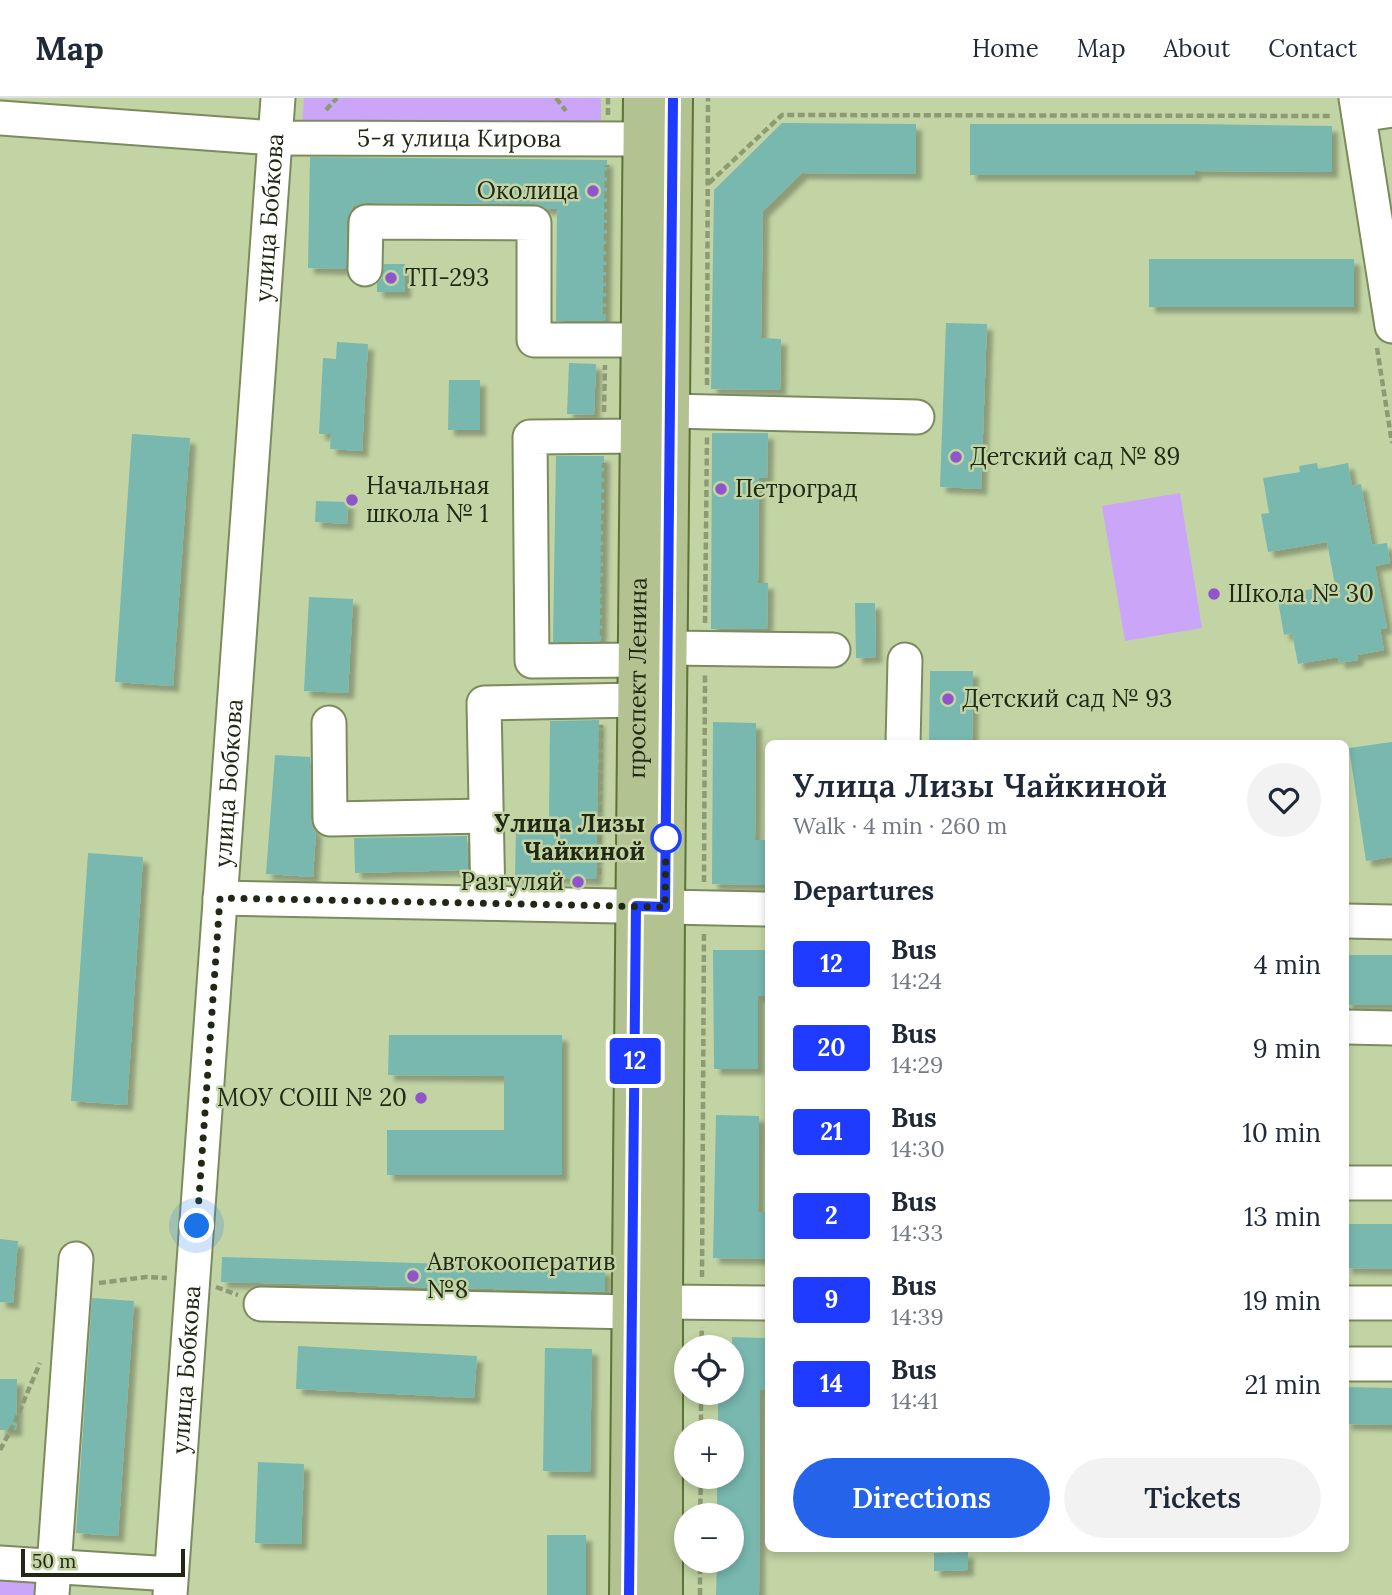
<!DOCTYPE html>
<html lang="en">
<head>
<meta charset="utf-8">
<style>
	:root { --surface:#fff; --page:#f2f2f3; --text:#1f2937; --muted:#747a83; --line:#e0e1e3; --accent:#2563eb }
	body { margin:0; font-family:Lora,serif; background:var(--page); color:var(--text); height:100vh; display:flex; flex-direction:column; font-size:26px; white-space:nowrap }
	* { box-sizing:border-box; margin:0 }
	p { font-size:23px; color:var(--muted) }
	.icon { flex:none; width:38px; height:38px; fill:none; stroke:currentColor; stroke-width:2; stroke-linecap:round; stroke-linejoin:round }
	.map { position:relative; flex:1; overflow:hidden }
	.details { position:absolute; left:765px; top:642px; width:584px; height:812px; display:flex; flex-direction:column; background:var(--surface); border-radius:10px; box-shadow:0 4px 10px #0003 }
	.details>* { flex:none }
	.badge { padding:0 14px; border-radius:5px; font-size:24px; line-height:46px }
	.fabs { position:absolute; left:674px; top:1237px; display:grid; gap:14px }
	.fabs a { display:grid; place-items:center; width:70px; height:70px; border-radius:50%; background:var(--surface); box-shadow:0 4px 10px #0003; font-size:35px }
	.scale { position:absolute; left:21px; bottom:18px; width:164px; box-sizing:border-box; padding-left:7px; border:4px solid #212815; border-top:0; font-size:19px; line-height:24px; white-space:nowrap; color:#212815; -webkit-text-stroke:5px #c2d4a4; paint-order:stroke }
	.you { position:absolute; width:35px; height:35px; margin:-18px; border:5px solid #fff; border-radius:50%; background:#1a73e8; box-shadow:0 0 0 10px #1a73e833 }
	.map>.badge { position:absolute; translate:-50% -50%; box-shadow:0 0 0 4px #fff }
	h2 { padding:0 28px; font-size:26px; line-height:63px }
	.round { display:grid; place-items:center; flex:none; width:74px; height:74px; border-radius:37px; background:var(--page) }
	.head { display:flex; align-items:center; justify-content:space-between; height:119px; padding:0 28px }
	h1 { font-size:33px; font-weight:600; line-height:52px }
	.action { display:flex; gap:14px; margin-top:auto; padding:14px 28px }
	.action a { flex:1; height:80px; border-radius:42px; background:var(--accent); color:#fff; font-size:28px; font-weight:600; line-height:80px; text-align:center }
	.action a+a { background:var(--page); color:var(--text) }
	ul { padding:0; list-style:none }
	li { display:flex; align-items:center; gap:21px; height:84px; padding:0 28px }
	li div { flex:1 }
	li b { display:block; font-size:26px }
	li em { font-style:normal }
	li .badge { min-width:77px; font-weight:700; text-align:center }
	header { display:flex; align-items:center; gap:42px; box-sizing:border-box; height:98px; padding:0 35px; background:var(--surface); border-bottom:2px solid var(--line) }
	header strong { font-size:33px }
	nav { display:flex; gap:38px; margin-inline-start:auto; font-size:24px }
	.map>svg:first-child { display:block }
</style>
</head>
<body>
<header>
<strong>Map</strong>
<nav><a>Home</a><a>Map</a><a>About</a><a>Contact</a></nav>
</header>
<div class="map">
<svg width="1392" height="1497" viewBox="0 0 1392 1497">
	<defs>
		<filter id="shadow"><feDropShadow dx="6" dy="6" stdDeviation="2" flood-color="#0004"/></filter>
	</defs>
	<rect width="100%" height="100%" fill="#c2d4a4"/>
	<g fill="#cba6f8">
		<path d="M 304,0 L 601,0 L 601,32 L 302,28 Z"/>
		<path d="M 1180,395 L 1202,530 L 1125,543 L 1102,408 Z"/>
		<path d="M 0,1478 L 45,1482 L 44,1497 L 0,1497 Z"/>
	</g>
	<g fill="#78b8af" filter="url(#shadow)">
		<path d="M 782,25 L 916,26 L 916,76 L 802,75 L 763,113 L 761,240 L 781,241 L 780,292 L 711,291 L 714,92 Z"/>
		<path d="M 970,26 L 1195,26 L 1332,28 L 1332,74 L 1195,73 L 1195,77 L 970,77 Z"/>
		<path d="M 310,59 L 607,62 L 605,223 L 556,223 L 557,111 L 546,111 L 535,106 L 366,105 L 357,107 L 353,108 L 347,123 L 346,171 L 308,170 Z"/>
		<rect x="1149" y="161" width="205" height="48"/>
		<path d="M 384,166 L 405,166 L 405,194 L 377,194 L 377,185 L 382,180 Z"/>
		<path d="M 946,225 L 987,226 L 981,391 L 940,389 Z"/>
		<path d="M 337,244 L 368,246 L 362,353 L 330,351 L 331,336 L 319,336 L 323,260 L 336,261 Z"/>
		<path d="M 569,265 L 596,266 L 594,317 L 567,316 Z"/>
		<path d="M 449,282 L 480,282 L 480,332 L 448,332 Z"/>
		<path d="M 712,335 L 768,335 L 767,380 L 759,380 L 758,485 L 768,485 L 767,531 L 711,531 Z"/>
		<path d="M 132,336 L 190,340 L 173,588 L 115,584 Z"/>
		<path d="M 556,358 L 604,358 L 601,543 L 553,544 Z"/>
		<path d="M 1317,365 L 1318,371 L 1348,365 L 1352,388 L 1361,386 L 1372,447 L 1387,445 L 1390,465 L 1375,468 L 1387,530 L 1380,531 L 1384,552 L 1357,557 L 1358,562 L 1339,565 L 1338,559 L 1298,566 L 1292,535 L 1284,537 L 1277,497 L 1335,487 L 1327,444 L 1268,454 L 1261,416 L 1269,415 L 1263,380 L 1300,374 L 1299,368 Z"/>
		<path d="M 316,403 L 348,404 L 347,426 L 315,424 Z"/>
		<path d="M 309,499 L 353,501 L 348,595 L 304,593 Z"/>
		<path d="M 855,505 L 875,505 L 876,559 L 856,560 Z"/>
		<path d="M 930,573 L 973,573 L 972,646 L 929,646 Z"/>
		<path d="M 599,622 L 596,781 L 515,779 L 516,728 L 549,728 L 550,623 Z"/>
		<path d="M 713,624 L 756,625 L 755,742 L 768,742 L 768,787 L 712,786 Z"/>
		<path d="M 1392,644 L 1392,759 L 1366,763 L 1349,650 Z"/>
		<path d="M 275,657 L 310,659 L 311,721 L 313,730 L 316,734 L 313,779 L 266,776 Z"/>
		<path d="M 467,738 L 468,772 L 355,775 L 354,740 Z"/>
		<path d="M 88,755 L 143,759 L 127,1007 L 71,1003 Z"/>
		<path d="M 713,852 L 768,852 L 768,898 L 758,898 L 758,971 L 714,971 Z"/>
		<rect x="1346" y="857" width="46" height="50"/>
		<path d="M 389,937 L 562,937 L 562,1077 L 387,1077 L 387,1032 L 504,1032 L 504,978 L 388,977 Z"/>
		<path d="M 716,1017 L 759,1018 L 758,1114 L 768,1114 L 768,1161 L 713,1160 Z"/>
		<path d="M 1346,1126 L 1392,1126 L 1392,1171 L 1346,1170 Z"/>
		<path d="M 0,1141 L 18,1143 L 13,1205 L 0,1204 Z"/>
		<path d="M 222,1159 L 605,1171 L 605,1194 L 221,1184 Z"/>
		<path d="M 92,1200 L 134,1203 L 118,1438 L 76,1435 Z"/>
		<path d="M 732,1239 L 768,1240 L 768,1292 L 760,1292 L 759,1497 L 716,1497 L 717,1463 L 732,1463 L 732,1418 L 717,1418 L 717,1379 L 732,1379 L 732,1334 L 718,1334 L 718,1295 L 732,1295 Z"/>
		<path d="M 298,1248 L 477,1258 L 474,1300 L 296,1291 Z"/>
		<path d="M 545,1250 L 592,1251 L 590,1374 L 543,1373 Z"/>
		<path d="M 0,1281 L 17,1281 L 16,1332 L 0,1332 Z"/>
		<path d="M 1346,1289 L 1392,1290 L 1392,1327 L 1346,1326 Z"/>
		<path d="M 258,1364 L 304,1366 L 301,1446 L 255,1445 Z"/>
		<rect x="547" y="1437" width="39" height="60"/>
		<path d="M 968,1454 L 968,1472 L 934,1473 L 934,1455 Z"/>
	</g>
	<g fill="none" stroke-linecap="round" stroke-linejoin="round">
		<defs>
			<g id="minor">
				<path d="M 1356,0 L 1392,228"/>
				<path d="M 1359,17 L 1392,12"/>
				<path id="s1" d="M 0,20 L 275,40 L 643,41"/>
				<path d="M 365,171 L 366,124 L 534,125 L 534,242 L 641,242"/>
				<path d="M 670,313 L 917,319"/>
				<path d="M 668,550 L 833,552"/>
				<path d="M 638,562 L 532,563 L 530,339 L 640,338"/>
				<path d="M 329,625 L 330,721 L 486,718"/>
				<path d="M 903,646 L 905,562"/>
				<path d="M 220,800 L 768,811"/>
				<path d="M 488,805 L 484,605 L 638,602"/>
				<path d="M 1346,823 L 1392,824"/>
				<path d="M 1346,929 L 1392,930"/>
				<path d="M 1346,1085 L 1392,1085"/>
				<path d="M 663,1204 L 768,1205"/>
				<path d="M 1346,1205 L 1392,1205"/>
				<path d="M 261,1206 L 632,1214"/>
				<path d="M 1346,1266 L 1392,1266"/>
				<path d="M 0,1465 L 171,1476"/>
				<path d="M 52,1497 L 76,1161"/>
				<path id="s2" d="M 170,1497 L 278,0"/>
			</g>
			<g id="major">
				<path id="s3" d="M 629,1497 L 643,0"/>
				<path d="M 663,1497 L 663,1204 L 665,809 L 673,0"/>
			</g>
		</defs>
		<use href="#minor" stroke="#7b8b5e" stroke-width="37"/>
		<use href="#major" stroke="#5d7235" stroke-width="42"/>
		<g stroke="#8d9b75" stroke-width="4.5" stroke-dasharray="7 3.5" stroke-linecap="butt">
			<path d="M 556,0 L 566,13"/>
			<path d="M 326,12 L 337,0"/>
			<path d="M 608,17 L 608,0"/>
			<path d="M 709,85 L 782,17 L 1331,18"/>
			<path d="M 605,216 L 607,67"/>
			<path d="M 1377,250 L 1392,345"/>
			<path d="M 707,287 L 708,0"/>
			<path d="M 604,314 L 605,267"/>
			<path d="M 705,525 L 707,338"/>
			<path d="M 602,538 L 604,365"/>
			<path d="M 599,777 L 601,627"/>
			<path d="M 704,784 L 705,576"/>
			<path d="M 702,1179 L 704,834"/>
			<path d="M 99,1185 L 146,1179 L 167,1180"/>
			<path d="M 216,1189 L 238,1197"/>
			<path d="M 701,1250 L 702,1229"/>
			<path d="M 701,1334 L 701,1295"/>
			<path d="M 0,1352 L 14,1326 L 40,1265"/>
			<path d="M 700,1418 L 701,1379"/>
			<path d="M 700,1497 L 700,1463"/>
		</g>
		<use href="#minor" stroke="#fff" stroke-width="33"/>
		<use href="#major" stroke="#b2c290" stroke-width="38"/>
	</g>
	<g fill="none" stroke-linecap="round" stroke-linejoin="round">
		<defs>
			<path id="line" d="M 629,1497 L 636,808 L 665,809 L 673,0"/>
		</defs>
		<use href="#line" stroke="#fff" stroke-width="16"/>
		<use href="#line" stroke="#1f3bff" stroke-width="10"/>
		<path stroke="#212815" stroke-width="7" stroke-dasharray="0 12.6" d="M 197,1128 L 220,800 L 665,809 L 666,740"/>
	</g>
	<g fill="#9054cb" stroke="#c2d4a4" stroke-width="2.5">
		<circle cx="593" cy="93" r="7"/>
		<circle cx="391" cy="180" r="7"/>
		<circle cx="956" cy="359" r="7"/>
		<circle cx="721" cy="391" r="7"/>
		<circle cx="352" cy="402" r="7"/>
		<circle cx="1214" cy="496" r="7"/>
		<circle cx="948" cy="601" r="7"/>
		<circle cx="578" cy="784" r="7"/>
		<circle cx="421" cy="1000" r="7"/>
		<circle cx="413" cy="1178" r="7"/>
	</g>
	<circle fill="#fff" stroke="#1f3bff" stroke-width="3.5" cx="666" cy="740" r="14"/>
	<g text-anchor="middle" stroke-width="5" stroke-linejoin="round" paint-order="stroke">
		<g font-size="24" fill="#212815" stroke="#c2d4a4">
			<text dy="8" stroke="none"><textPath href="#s1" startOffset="460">5-я улица Кирова</textPath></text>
			<text dy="8" stroke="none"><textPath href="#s2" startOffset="1381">улица Бобкова</textPath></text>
			<text dy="8" stroke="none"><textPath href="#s3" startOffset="917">проспект Ленина</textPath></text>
			<text dy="8" stroke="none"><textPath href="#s2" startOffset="814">улица Бобкова</textPath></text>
			<text dy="8" stroke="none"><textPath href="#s2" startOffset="226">улица Бобкова</textPath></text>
		</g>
		<g font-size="24" fill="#212815" stroke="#c2d4a4" text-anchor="start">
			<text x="579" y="101" text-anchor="end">Околица</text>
			<text x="405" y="188">ТП-293</text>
			<text x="970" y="367">Детский сад № 89</text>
			<text x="366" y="396">Начальная<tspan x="366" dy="28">школа № 1</tspan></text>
			<text x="735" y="399">Петроград</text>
			<text x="1228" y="504">Школа № 30</text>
			<text x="962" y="609">Детский сад № 93</text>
			<text x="564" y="792" text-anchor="end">Разгуляй</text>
			<text x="407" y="1008" text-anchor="end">МОУ СОШ № 20</text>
			<text x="427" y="1172">Автокооператив<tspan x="427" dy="28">№8</tspan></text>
		</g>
		<g font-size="24" font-weight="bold" fill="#212815" stroke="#c2d4a4" text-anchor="end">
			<text x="645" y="734">Улица Лизы<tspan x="645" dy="28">Чайкиной</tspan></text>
		</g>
	</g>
</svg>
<div class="fabs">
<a><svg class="icon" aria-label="locate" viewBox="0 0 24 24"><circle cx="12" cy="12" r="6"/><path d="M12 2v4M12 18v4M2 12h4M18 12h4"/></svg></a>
<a>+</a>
<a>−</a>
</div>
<div class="scale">50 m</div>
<div class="you" style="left:197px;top:1128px"></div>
<b class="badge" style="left:635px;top:963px;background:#1f3bff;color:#fff">12</b>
<section class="details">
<div class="head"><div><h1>Улица Лизы Чайкиной</h1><p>Walk · 4 min · 260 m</p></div><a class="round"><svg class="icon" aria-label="heart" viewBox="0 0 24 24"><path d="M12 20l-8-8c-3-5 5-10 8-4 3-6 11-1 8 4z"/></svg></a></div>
<h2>Departures</h2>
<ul>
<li><span class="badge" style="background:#1f3bff;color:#fff">12</span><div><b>Bus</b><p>14:24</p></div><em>4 min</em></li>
<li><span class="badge" style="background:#1f3bff;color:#fff">20</span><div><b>Bus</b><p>14:29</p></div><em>9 min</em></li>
<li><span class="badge" style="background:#1f3bff;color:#fff">21</span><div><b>Bus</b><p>14:30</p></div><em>10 min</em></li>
<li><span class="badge" style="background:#1f3bff;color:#fff">2</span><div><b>Bus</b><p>14:33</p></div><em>13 min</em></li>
<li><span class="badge" style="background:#1f3bff;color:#fff">9</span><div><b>Bus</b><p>14:39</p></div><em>19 min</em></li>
<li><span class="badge" style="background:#1f3bff;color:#fff">14</span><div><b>Bus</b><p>14:41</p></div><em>21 min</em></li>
</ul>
<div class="action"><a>Directions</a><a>Tickets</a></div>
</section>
</div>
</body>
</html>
